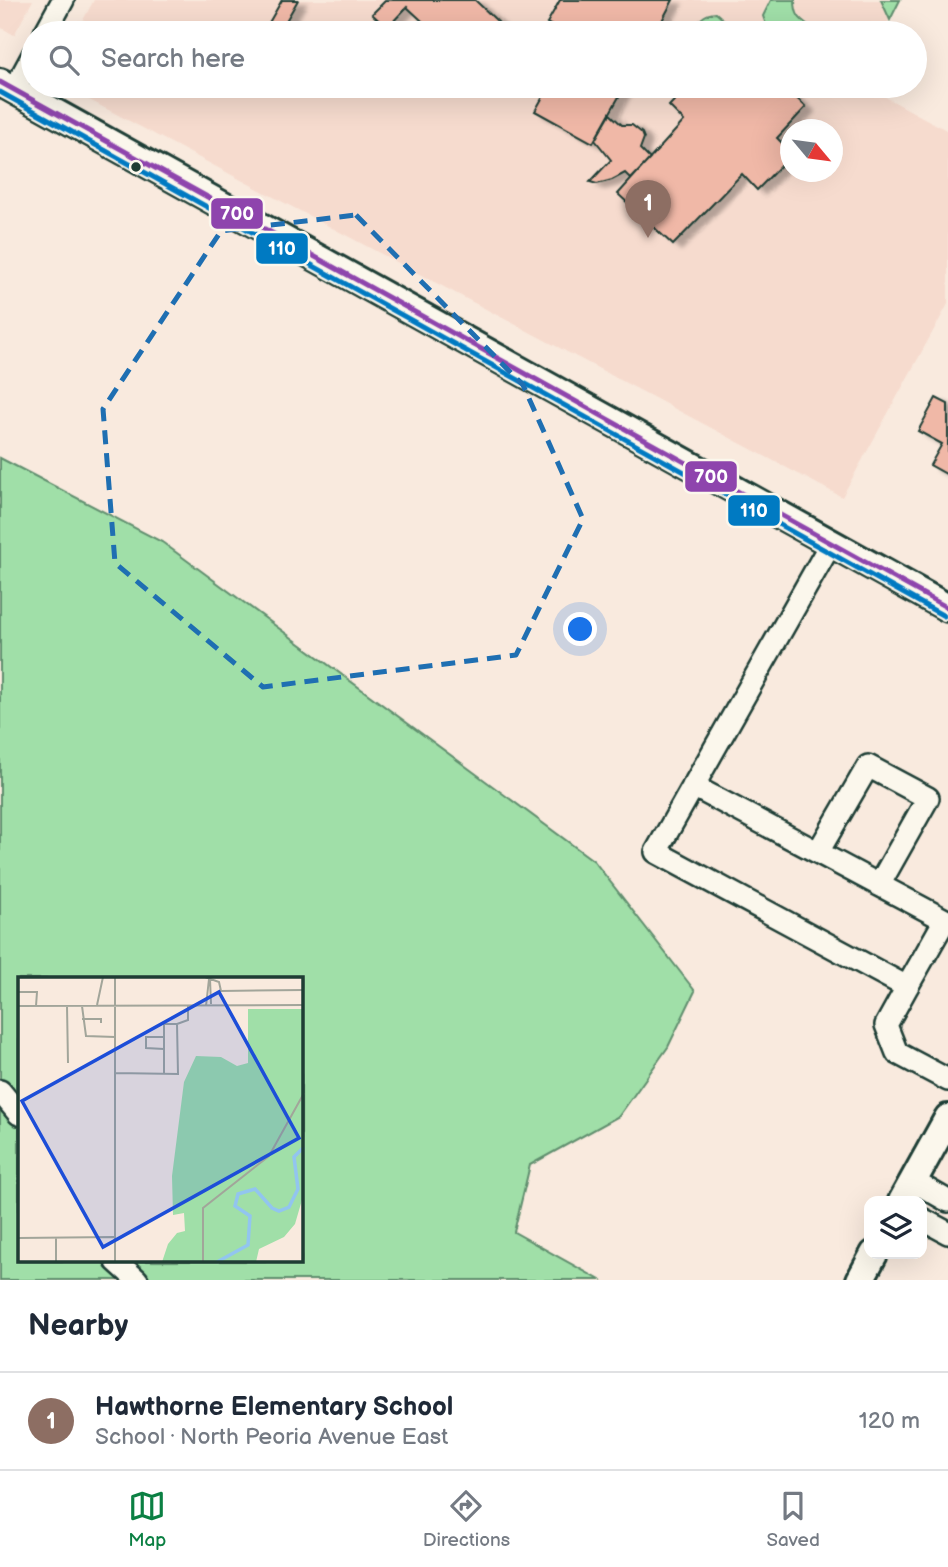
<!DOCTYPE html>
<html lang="en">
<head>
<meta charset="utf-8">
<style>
	body { margin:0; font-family:"Balsamiq Sans",sans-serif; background:#f2f2f3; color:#1f2937 }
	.controls { position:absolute; right:21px; bottom:21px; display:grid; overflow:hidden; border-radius:14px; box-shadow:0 7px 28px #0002 }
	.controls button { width:63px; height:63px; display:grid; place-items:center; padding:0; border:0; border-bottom:2px solid #e0e1e3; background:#fff; color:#1f2937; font:35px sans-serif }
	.compass { position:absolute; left:780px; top:119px; width:63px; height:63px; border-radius:50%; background:#fff; box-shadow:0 7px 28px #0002; rotate:119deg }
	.you { position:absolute; left:581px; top:630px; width:24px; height:24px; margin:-18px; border:5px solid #fff; border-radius:50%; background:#1a73e8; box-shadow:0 0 0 10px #1a73e833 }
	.badge { display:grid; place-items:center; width:46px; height:46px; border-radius:50%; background:#0b8043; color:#fff; font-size:23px; font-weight:700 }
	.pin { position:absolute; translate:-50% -58px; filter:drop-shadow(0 2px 4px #0008) }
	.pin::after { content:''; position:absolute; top:37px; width:24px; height:21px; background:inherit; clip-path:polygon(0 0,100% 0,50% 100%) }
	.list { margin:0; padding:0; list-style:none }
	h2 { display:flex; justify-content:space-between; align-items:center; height:91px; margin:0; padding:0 28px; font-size:30px }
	h2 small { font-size:23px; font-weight:400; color:#747a83 }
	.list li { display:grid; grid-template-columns:46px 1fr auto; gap:21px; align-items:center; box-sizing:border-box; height:98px; padding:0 28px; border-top:2px solid #e0e1e3 }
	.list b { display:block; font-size:26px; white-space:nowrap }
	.list p { margin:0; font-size:23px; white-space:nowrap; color:#747a83 }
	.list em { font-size:23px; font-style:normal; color:#747a83 }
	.icon { flex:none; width:38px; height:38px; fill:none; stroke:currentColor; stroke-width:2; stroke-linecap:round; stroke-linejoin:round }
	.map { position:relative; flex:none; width:948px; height:1280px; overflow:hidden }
	.search { position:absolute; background:#fff; box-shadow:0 7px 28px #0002; left:21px; right:21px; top:21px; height:77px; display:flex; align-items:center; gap:18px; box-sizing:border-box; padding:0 24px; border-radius:38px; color:#747a83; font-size:26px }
	.sheet { height:189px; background:#fff }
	nav { display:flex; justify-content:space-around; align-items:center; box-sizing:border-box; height:98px; border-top:2px solid #e0e1e3; background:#fff; font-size:19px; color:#747a83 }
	nav a { display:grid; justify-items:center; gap:4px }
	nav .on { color:#0b8043 }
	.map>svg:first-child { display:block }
</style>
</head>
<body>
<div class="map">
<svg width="948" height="1280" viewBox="0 0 948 1280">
	<defs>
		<filter id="shadow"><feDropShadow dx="8" dy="4.5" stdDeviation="2" flood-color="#0004"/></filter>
	</defs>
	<rect width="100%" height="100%" fill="#f9eade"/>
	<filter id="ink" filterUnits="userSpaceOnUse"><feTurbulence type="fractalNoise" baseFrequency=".0143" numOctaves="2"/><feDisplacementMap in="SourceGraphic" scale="14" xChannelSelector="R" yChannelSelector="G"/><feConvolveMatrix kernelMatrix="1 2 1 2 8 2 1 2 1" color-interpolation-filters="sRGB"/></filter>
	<g filter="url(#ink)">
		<path fill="#f6dbce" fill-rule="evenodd" d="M0,0H33L14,35L0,27Z
			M94,0H900L882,33H76Z
			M63,86H865L948,131V304L842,497ZM790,130H832V172H790Z"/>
		<path fill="#a0dfa8" stroke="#608e6e" stroke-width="2" fill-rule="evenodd" d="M771,0H795C795,22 805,20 818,33H769L763,16Z
			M881,0H900L890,20Z
			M716,13L724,20L723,33H692C696,22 704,13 716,13Z
			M0,458L162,542L594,861L695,991L668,1047L619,1116L530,1165L514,1232L600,1280H0ZM19,979H301V1261H19Z"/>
		<path fill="#f0b8a7" stroke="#1f3d34" stroke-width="2" filter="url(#shadow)" d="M282,0H298L279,33H263Z
			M386,0H475L498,22L492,28L497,33H435L407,7L387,28L372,14Z
			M560,0H673L657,30L664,33H565L547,23Z
			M549,86H625L593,143L535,111Z
			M688,86H787L786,88L806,107L777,138L790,151V156L757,190L742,174L673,245L618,194L684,121L669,106Z
			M610,114L622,125H632L642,133L644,138L640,149L650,159L631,179L625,173L612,180L597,184L590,182L611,160L595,140Z
			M936,398L948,404V475L930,465L942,444L918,431Z"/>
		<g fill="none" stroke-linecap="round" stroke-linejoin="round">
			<defs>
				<path id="minor" d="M45,33L63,0
					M14,90L33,55
					M831,543L656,852L907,987L886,1025L897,1053L948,1080
					M693,786L945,920L907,987
					M818,852L868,766L928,798L879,885
					M0,1091L19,1114
					M913,1181L948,1201
					M922,1219L948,1233
					M116,1261L137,1280"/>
				<path id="major" d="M0,82L948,608
					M902,1201L948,1118
					M860,1280L874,1254"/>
			</defs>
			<use href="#minor" stroke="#1f3d34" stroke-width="26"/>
			<use href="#major" stroke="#1f3d34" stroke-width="32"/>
			<use href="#minor" stroke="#fbf7ec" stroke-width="21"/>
			<use href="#major" stroke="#fbf7ec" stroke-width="26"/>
			<defs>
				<path id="bus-1" d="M0,82L948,608"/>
				<path id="bus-2" d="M0,92L944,616"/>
			</defs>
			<use href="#bus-1" stroke="#fbf7ec" stroke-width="10"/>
			<use href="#bus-2" stroke="#fbf7ec" stroke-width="10"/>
			<use href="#bus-1" stroke="#8e44ad" stroke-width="5"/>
			<use href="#bus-2" stroke="#007ac2" stroke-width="5"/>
		</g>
	</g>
	<path fill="none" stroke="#1f6fb2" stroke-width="5" stroke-dasharray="14 9" stroke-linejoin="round" d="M356,215L523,385L583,519L516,655L263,687L115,563L103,409L221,231Z"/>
	<circle fill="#1f3d34" stroke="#fbf7ec" stroke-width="2.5" cx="136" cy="167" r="6"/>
	<g transform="translate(18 977)">
		<rect width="285" height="285" fill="#f9eade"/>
		<path d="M230,32H285L286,216L277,247L266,260L241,272L238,285H144L150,267L159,256L167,254L166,236L155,238L154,199L166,105L178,79L203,80L219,89L230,86Z" fill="#a0dfa8"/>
		<path fill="none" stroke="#92c5ef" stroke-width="3.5" d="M199,285L230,268L232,239L217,229L220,217L237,212L254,231L261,234L271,230L280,212L276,180L286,170"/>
		<path fill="none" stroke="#a2a59a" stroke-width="2" d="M97,0V285M187,0L201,5L203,14L286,13M192,2L193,27M0,15H19L18,29M79,28L85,0M0,29L286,28M49,29L50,86M64,29L68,59L97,60M188,29L191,2M64,42H83V46M146,60H128V71L146,72M97,96L160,97L159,47L170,43V29M146,97V47H159M0,261L96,260M38,285V261M185,285V231L251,179L286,116"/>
		<path fill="#1d4ed8" fill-opacity="0.15" stroke="#1d4ed8" stroke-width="3.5" d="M201,15L281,161L85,270L4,124Z"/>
		<rect width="285" height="285" fill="none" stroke="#1f3d34" stroke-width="3.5"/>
	</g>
	<g stroke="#fbf7ec" stroke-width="2.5">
		<rect x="210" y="197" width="54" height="33" rx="7" fill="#8e44ad"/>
		<rect x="255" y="232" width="54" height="33" rx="7" fill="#007ac2"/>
		<rect x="684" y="460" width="54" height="33" rx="7" fill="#8e44ad"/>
		<rect x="727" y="494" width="54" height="33" rx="7" fill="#007ac2"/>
	</g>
	<g font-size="19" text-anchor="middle" font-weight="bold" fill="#fff">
		<text x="237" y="220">700</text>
		<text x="282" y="255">110</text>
		<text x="711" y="483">700</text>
		<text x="754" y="517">110</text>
	</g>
</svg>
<div class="controls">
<button><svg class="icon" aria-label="layers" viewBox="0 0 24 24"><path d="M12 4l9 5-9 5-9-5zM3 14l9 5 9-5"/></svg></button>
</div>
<svg class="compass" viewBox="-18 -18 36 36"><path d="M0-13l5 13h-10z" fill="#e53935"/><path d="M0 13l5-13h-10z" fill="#747a83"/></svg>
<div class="you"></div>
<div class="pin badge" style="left:648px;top:238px;background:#8d6e63">1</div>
<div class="search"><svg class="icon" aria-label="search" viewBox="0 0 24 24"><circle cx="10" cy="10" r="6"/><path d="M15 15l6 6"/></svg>Search here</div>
</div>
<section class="sheet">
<h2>Nearby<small></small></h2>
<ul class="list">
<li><span class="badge" style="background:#8d6e63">1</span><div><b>Hawthorne Elementary School</b><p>School · North Peoria Avenue East</p></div><em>120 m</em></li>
</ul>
</section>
<nav>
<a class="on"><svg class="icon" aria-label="map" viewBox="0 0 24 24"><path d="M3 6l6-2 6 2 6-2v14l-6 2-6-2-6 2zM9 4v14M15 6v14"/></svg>Map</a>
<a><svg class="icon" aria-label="directions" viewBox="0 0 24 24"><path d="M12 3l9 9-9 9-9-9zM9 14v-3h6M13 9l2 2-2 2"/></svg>Directions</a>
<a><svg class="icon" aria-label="saved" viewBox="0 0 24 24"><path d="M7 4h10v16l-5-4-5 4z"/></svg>Saved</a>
</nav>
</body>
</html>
